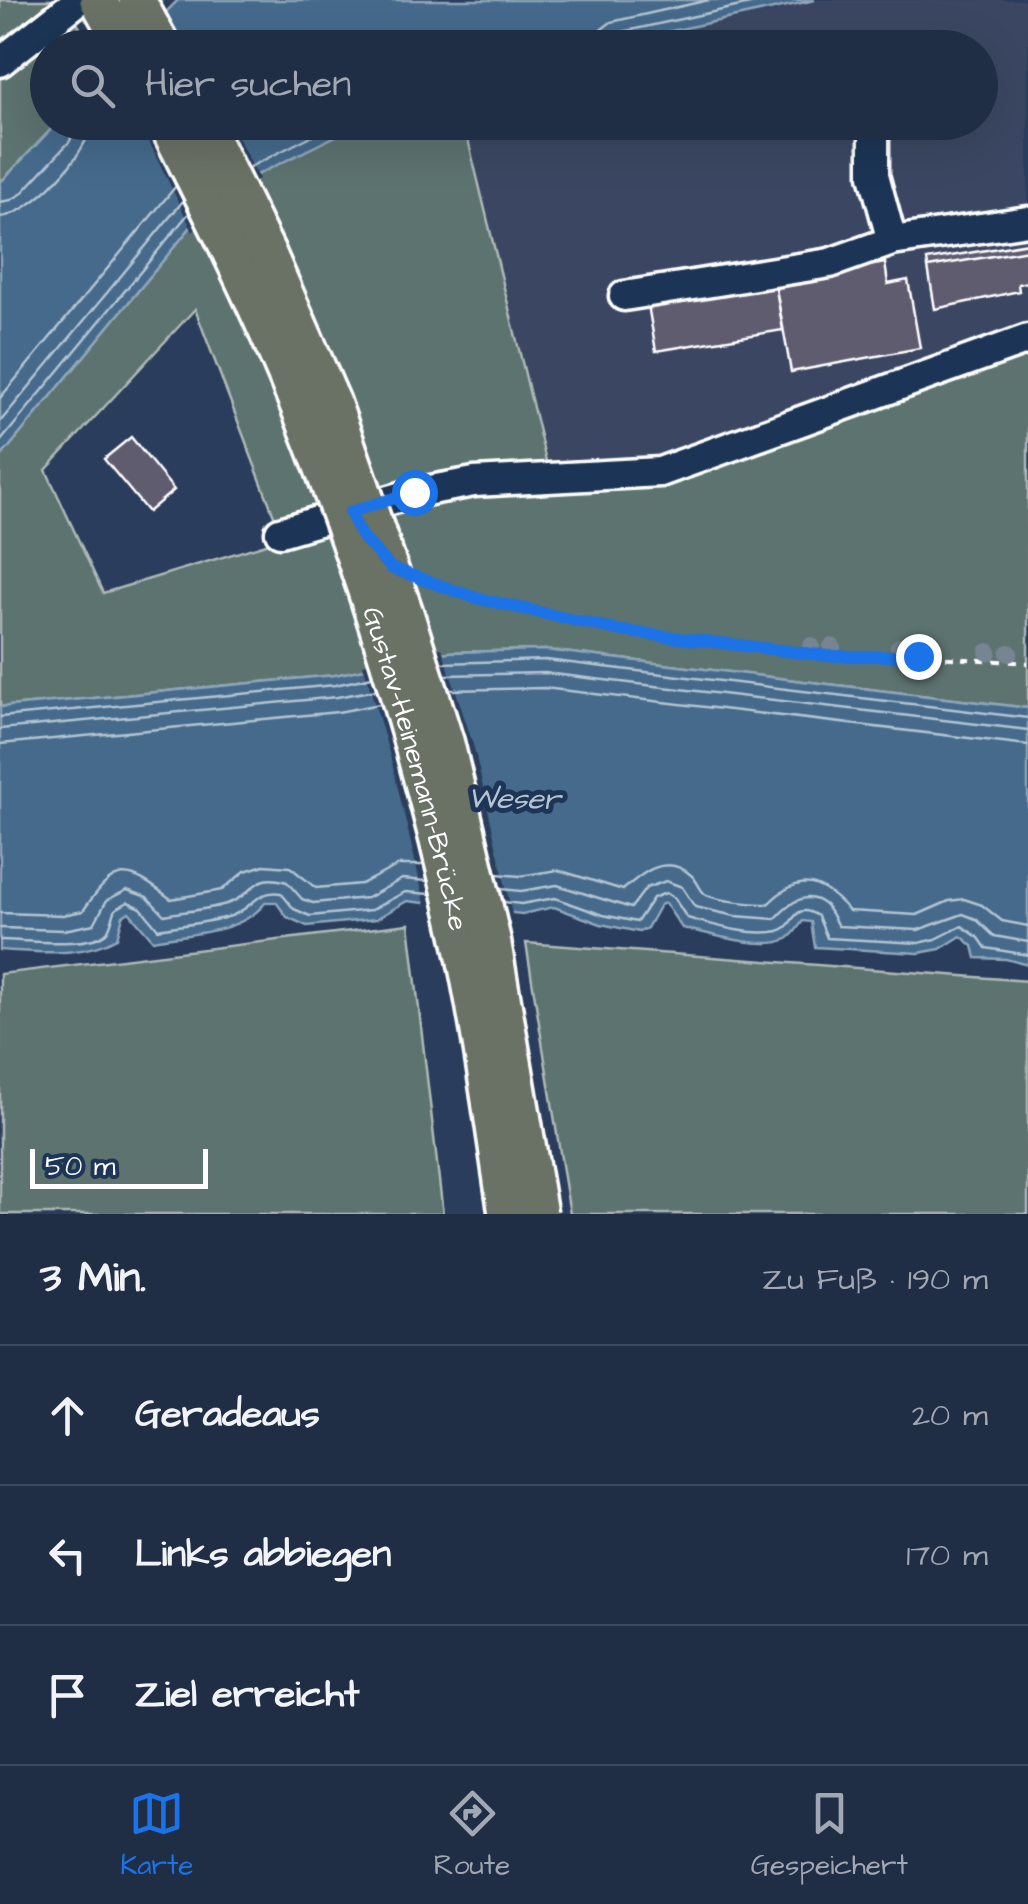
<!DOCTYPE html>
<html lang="de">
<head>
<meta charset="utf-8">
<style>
	body { margin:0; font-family:"Architects Daughter",sans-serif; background:#28364c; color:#f1f3f6 }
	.scale { position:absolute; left:30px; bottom:25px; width:178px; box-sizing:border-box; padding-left:10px; border:5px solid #fff; border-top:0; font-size:28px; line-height:35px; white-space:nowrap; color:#fff; -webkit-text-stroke:8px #1d3557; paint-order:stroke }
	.stop { position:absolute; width:30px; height:30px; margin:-22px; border:8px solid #1a73e8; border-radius:50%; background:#fff }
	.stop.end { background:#1a73e8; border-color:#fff; box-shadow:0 2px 10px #0008 }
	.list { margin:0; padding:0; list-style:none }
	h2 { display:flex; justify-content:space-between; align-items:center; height:130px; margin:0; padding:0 40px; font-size:42px }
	h2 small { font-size:32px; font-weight:400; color:#a2a8b3 }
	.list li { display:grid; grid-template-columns:65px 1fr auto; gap:30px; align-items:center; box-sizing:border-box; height:140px; padding:0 40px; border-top:2px solid #3d4a5e }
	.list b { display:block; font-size:38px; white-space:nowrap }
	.list em { font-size:32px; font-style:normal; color:#a2a8b3 }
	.icon { flex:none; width:55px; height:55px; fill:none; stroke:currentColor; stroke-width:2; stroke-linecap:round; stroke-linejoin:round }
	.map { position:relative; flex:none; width:1028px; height:1214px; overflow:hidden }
	.search { position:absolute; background:#202e45; box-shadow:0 10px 40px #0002; left:30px; right:30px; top:30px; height:110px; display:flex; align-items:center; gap:25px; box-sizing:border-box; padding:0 35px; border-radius:55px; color:#a2a8b3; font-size:38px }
	.sheet { height:550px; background:#202e45 }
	nav { display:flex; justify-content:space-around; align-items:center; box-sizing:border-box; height:140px; border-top:2px solid #3d4a5e; background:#202e45; font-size:28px; color:#a2a8b3 }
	nav a { display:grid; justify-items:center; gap:5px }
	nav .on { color:#1a73e8 }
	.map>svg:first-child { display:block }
</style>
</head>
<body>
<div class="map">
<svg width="1028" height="1214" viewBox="0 0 1028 1214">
	<rect width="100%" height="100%" fill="#2b3d5c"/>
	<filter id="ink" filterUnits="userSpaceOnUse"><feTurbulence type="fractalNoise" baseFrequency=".01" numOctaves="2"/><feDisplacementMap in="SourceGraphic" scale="20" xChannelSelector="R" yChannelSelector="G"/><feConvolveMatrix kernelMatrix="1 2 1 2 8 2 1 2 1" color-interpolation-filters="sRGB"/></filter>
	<g filter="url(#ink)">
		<path fill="#3b4662" d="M815,0H1028V328L656,460L547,465L464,123L980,122V48L597,47Z"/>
		<path fill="#5d736f" stroke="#aeb9b7" stroke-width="2.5" fill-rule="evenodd" d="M0,0H64L91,47L48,48V122L57,123L0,183Z
			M362,123H464L547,465L657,460L1028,328V708L546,650L448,652L335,675L0,707V458L218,194ZM195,309L283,539L103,593L46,470Z
			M409,924L443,1214H0V974Z
			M526,943L1028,981V1214H570Z"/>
		<path fill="#446b8c" stroke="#8fa6ba" stroke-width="2.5" d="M178,0H815L597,47L130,48Z
			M57,123H362L218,194L0,458V183Z
			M546,650L1028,708V965L1006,959L976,958L973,946L961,936L940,949L919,953L815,947L811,922L803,921C798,927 794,935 787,939C764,951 707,933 682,928L665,903L660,905L647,928L639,932L601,924L554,907L522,914L407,901L376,919L307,926L287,917L276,902H266C241,934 192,933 153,940L129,912L123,916L117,938C81,958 40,952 0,950V707L335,675L448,652Z"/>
		<path fill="#2b3d5c" d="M140,123H230L259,179L221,198L193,232Z
			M442,648L474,748L513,918L426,908L392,763L363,664Z"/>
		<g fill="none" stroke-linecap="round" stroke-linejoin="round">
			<path stroke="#b4c4d1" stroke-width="2.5" d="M595,48L598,32L611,22L709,0
				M608,48L609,39L617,33L768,0
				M248,168L339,122
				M0,202L11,200L21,194L70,141L76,122
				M0,217C31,215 90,153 91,122
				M0,398L176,186
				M0,422L183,201
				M0,442L189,213
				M442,663L546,660L1028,718
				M445,675L545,673L1028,730
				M450,690L544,688L1028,745
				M0,717L335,685L372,677
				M0,729L337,697L376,690
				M0,744L338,712L380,704
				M497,874L520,876L558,870L623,890C642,873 665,853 691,875C697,880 700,890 705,894C715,901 755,904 768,904C800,871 822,881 849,911L917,915L949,901L964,899L982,905L1002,921L1028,926
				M501,889L521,891L557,885L631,908L646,888L666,881L682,887L695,907L735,916L775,919C788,905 805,888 825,905C831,911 834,920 838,926L918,930L963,914L976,919L994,936L1028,942
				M504,902L521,904L555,898L603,915L637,922L653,898L666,893L674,898L687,918C714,925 750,937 778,931C797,927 791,900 818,916L827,938L919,943L936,939L962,926L979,938L986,948L1028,955
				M0,913L63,915L83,911C116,862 127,866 171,899L222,890L245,871L264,865L290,867L316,888L361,884L399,865H423
				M0,928L64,930L94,924L107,900L127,890L147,897L164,915C185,911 209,910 229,903C254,895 253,871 287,882L302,899L313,903L367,898L402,879L427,881
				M0,940C23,940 90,949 107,932C111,927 113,915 116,909L128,902L141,908L158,929C181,925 208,923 231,916C252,909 257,889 281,893L294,909L310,916L371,910L405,892L430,894"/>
		</g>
		<path fill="#615c70" stroke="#fff" stroke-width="2.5" d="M1028,243V250L928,267L927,260Z
			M1028,250V282L1018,284L1019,291L935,309L928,267Z
			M885,263L888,284L908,280L920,348L791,372L775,283Z
			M775,283L783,330L656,351L648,305Z
			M131,437L174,490L148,512L104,459Z"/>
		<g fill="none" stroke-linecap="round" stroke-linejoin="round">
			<defs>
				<path id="minor" d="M0,62L79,0
					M874,122V175L892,241
					M624,296L830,263L892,241L1028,221
					M280,532L414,493L474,482L660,472L1028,339"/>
				<path id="major" d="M98,0L125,48
					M137,0L163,48"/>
			</defs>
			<use href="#minor" stroke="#fff" stroke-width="35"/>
			<use href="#major" stroke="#fff" stroke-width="42"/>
			<path stroke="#fff" stroke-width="4" stroke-dasharray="8 8" stroke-linecap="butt" d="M426,581L476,598L622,631L828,655L918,656L1028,663"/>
			<use href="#minor" stroke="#1d3557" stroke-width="28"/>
			<use href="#major" stroke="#6a7165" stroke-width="35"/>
			<defs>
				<g id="major-bridge">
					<path id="s1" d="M166,122C208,206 250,289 286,375C360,553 419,750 461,938C481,1029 493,1122 507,1214"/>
					<path d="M203,122L267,252L332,402L406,616L446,744L492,939L539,1214"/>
				</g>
			</defs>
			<use href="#major-bridge" stroke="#fff" stroke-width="42" stroke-linecap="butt"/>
			<use href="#major-bridge" stroke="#6a7165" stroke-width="35"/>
		</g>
		<g fill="#778592">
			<circle cx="811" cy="646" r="9"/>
			<circle cx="832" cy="647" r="9"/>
			<circle cx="899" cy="647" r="9"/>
			<circle cx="920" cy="648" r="9"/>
			<circle cx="988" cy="652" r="9"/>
			<circle cx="1009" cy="653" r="9"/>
		</g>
	</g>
	<g fill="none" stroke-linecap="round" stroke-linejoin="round" filter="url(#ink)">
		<path stroke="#1a73e8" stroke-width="12" d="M414,492L350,512L360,534L391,568L476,598L622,631L828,656H918"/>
	</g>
	<g text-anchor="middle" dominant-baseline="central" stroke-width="10" stroke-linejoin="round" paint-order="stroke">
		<g font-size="28" fill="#fff" stroke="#1d3557">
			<text stroke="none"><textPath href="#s1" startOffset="695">Gustav-Heinemann-Brücke</textPath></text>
		</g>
		<g font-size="30" font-style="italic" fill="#b4c4d1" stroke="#1d3557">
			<text transform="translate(514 799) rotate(1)">Weser</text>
		</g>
	</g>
</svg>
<div class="scale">50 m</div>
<div class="stop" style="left:414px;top:492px"></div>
<div class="stop end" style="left:918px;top:656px"></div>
<div class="search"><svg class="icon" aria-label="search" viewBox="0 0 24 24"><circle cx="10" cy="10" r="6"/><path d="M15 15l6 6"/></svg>Hier suchen</div>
</div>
<section class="sheet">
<h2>3 Min.<small>Zu Fuß · 190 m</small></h2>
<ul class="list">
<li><svg class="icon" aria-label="ahead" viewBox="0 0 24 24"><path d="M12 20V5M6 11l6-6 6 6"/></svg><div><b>Geradeaus</b></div><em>20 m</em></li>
<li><svg class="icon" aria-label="left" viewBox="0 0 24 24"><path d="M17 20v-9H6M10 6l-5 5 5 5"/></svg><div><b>Links abbiegen</b></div><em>170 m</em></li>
<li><svg class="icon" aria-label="arrive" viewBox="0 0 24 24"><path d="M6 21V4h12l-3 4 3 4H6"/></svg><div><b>Ziel erreicht</b></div></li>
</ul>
</section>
<nav>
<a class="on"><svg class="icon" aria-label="map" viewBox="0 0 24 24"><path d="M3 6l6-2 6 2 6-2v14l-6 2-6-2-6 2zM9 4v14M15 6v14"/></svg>Karte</a>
<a><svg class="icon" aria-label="directions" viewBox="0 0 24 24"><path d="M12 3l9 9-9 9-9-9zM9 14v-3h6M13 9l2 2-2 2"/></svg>Route</a>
<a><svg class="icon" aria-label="saved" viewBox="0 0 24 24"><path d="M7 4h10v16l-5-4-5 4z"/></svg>Gespeichert</a>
</nav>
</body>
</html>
